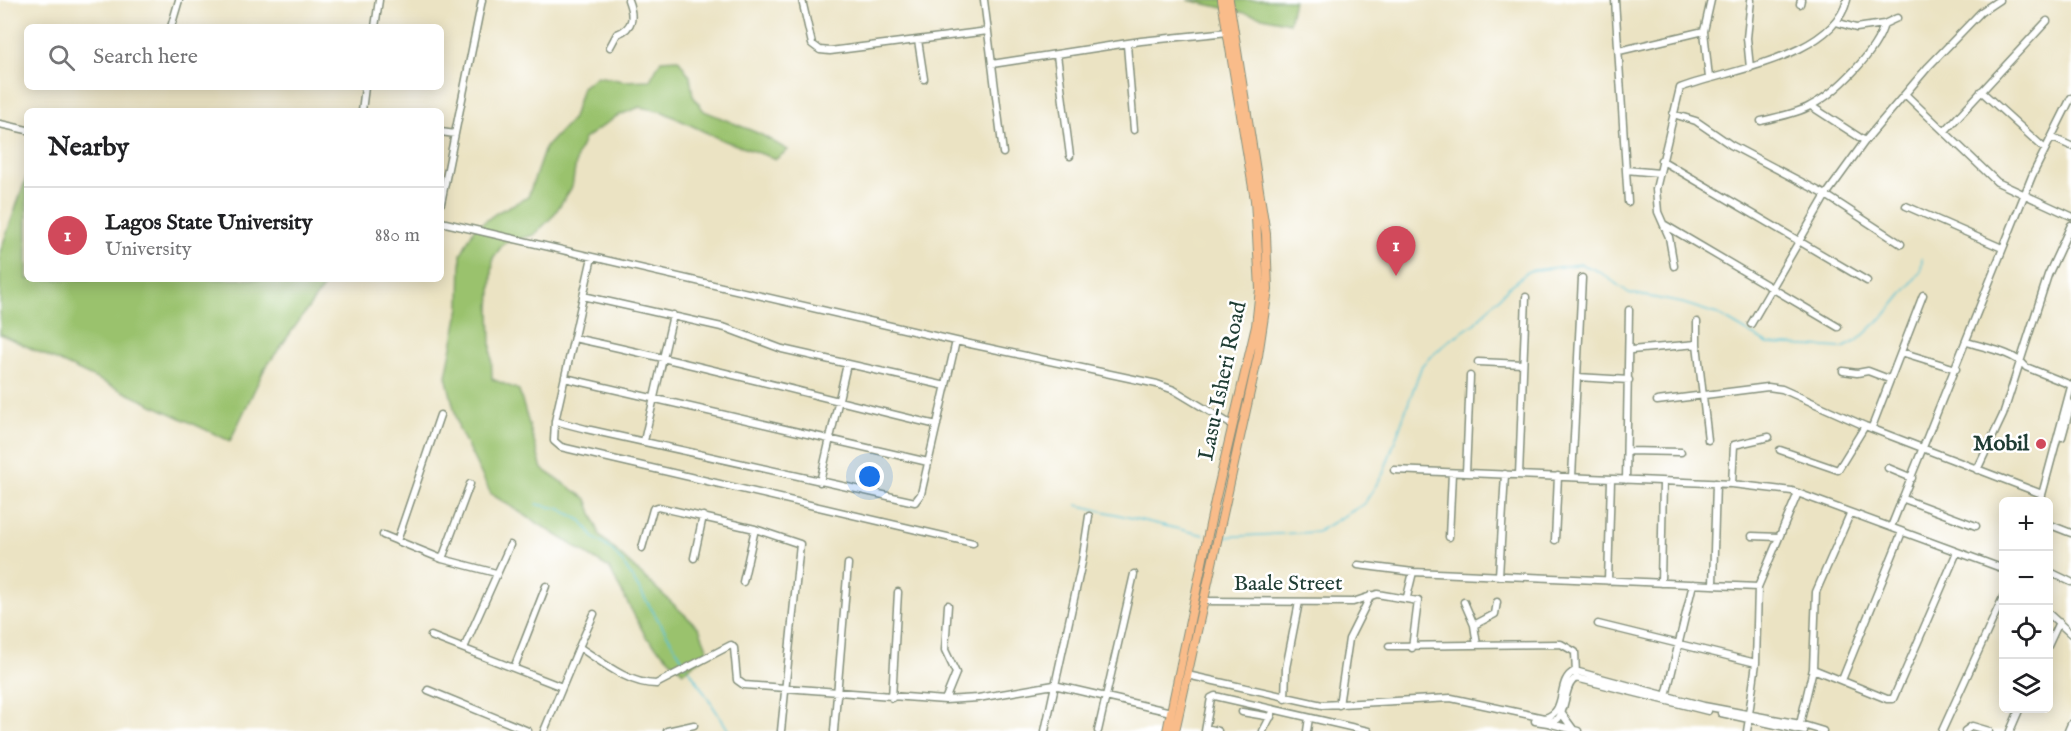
<!DOCTYPE html>
<html lang="en">
<head>
<meta charset="utf-8">
<style>
	body { margin:0; font-family:"IM FELL English",serif; background:#f6f6f6; color:#202124 }
	.controls { position:absolute; right:18px; bottom:18px; display:grid; overflow:hidden; border-radius:9px; box-shadow:0 3px 15px #0003 }
	.controls button { width:54px; height:54px; display:grid; place-items:center; padding:0; border:0; border-bottom:2px solid #e0e0e0; background:#fff; color:#202124; font:30px sans-serif }
	.you { position:absolute; left:870px; top:477px; width:21px; height:21px; margin:-15px; border:4px solid #fff; border-radius:50%; background:#1a73e8; box-shadow:0 0 0 9px #1a73e833 }
	.badge { display:grid; place-items:center; width:39px; height:39px; border-radius:50%; background:#d1495b; color:#fff; font-size:20px; font-weight:700 }
	.pin { position:absolute; translate:-50% -50px; filter:drop-shadow(0 2px 3px #0008) }
	.pin::after { content:''; position:absolute; top:32px; width:21px; height:18px; background:inherit; clip-path:polygon(0 0,100% 0,50% 100%) }
	.list { margin:0; padding:0; list-style:none }
	h2 { display:flex; justify-content:space-between; align-items:center; height:78px; margin:0; padding:0 24px; font-size:26px }
	h2 small { font-size:20px; font-weight:400; color:#757577 }
	.list li { display:grid; grid-template-columns:39px 1fr auto; gap:18px; align-items:center; box-sizing:border-box; height:96px; padding:0 24px; border-top:2px solid #e0e0e0 }
	.list b { display:block; font-size:22px; white-space:nowrap }
	.list p { margin:0; font-size:20px; white-space:nowrap; color:#757577 }
	.list em { font-size:20px; font-style:normal; color:#757577 }
	.icon { flex:none; width:33px; height:33px; fill:none; stroke:currentColor; stroke-width:2; stroke-linecap:round; stroke-linejoin:round }
	.map { position:relative; flex:none; width:2071px; height:731px; overflow:hidden }
	.search { position:absolute; background:#fff; box-shadow:0 3px 15px #0003; left:24px; top:24px; width:420px; height:66px; display:flex; align-items:center; gap:15px; box-sizing:border-box; padding:0 21px; border-radius:9px; color:#757577; font-size:22px }
	.panel { position:absolute; background:#fff; box-shadow:0 3px 15px #0003; left:24px; top:108px; width:420px; height:174px; border-radius:9px }
	.map>svg:first-child { display:block }
</style>
</head>
<body>
<div class="map">
<svg width="2071" height="731" viewBox="0 0 2071 731">
	<rect width="100%" height="100%" fill="#fff"/>
	<filter id="ink" filterUnits="userSpaceOnUse"><feTurbulence type="fractalNoise" baseFrequency=".0167" numOctaves="2"/><feDisplacementMap in="SourceGraphic" scale="12" xChannelSelector="R" yChannelSelector="G"/><feConvolveMatrix kernelMatrix="1 2 1 2 8 2 1 2 1" color-interpolation-filters="sRGB"/></filter>
	<filter id="wash" filterUnits="userSpaceOnUse"><feTurbulence type="fractalNoise" baseFrequency=".008" numOctaves="4" result="noise"/><feDisplacementMap in="SourceGraphic" scale="24" xChannelSelector="R" yChannelSelector="G"/><feGaussianBlur stdDeviation="1.35" result="paint"/><feColorMatrix in="noise" values="0 0 0 0 0 0 0 0 0 0 0 0 0 0 0 0 0 1.4 0 .05"/><feComposite in="paint" operator="in"/></filter>
	<g filter="url(#wash)">
		<rect width="100%" height="100%" fill="#ebe3c3"/>
		<path fill="#9ac26d" stroke="#5c8050" stroke-width="1.5" d="M1188,0H1294L1289,23Z
			M678,59L690,76L693,96L704,111L760,134L788,150L776,159L722,140L663,112L640,107L617,116L584,139L577,156L572,187L553,216L534,235L504,243L493,258L490,309L492,379L519,390L542,469L587,499L600,536L699,628L709,653L683,672L646,637L609,568L491,494L459,429L446,376L460,307L461,254L474,229L498,212L528,197L545,148L573,118L582,87L597,76L624,81L650,80L661,60Z
			M27,176V279H329L264,370L230,441L0,334V252Z"/>
		<g fill="none" stroke-linecap="round" stroke-linejoin="round">
			<path stroke="#58c2d4" stroke-width="1.5" d="M536,504L560,509L582,521L593,537L613,551L625,566L686,665
				M1077,505L1204,535
				M1221,537L1317,532L1364,504L1383,474L1422,365L1447,342L1474,324L1509,287L1529,271L1581,264L1600,272L1629,293L1682,303L1717,314L1768,344L1843,348L1857,341L1888,312L1921,271L1922,258
				M689,669L729,731"/>
		</g>
	</g>
	<g filter="url(#ink)">
		<g fill="none" stroke-linecap="round" stroke-linejoin="round">
			<defs>
				<path id="minor" d="M802,0L812,44L820,50L830,51L988,31
					M984,0L1003,153
					M1615,0L1628,202
					M1800,4L1801,0
					M1836,22L1856,28L1884,24
					M171,27L179,0
					M375,27L379,0
					M918,40L924,79
					M1127,45L1134,130
					M610,47L617,34C634,28 634,16 628,0
					M1619,51L1704,31
					M1057,55L1070,156
					M992,64L1141,41L1228,32
					M1750,68L1747,38L1751,0
					M1709,78L1704,31L1711,0
					M1981,91L2045,149
					M1906,95L1997,182L2071,216
					M1811,106L1865,141
					M362,111L365,87
					M1673,114L1696,121L1731,145L1826,195L1901,244
					M1761,121C1776,117 1796,114 1810,106C1836,93 1877,52 1884,24L1897,18
					M0,124L27,130
					M1945,131L2047,21
					M441,132L455,134
					M2053,138L2071,146
					M1661,160L1867,281
					M1626,170L1659,173
					M441,203L482,0
					M1906,206L2002,248
					M441,222L956,341L1157,384L1174,390L1232,425
					M1665,225L1838,327
					M592,257L555,421L586,429L915,502L921,494L956,341
					M1674,266L1669,237L1658,212L1656,189L1680,88C1727,70 1833,57 1847,0
					M583,296L726,328L782,349L946,386
					M1751,324L1826,195L1865,141L1928,67L1981,12L1999,0
					M574,338C696,364 816,396 937,425
					M1967,342C1985,348 2014,352 2026,367L2071,385
					M1697,344V322
					M1631,350L1697,344L1708,440
					M1901,352L1956,369
					M1478,362L1523,364
					M1843,371L1857,373L1868,371L1889,379
					M1577,377L1629,380
					M565,378L928,462
					M1657,401L1768,387L1782,389L1865,426L2042,494
					M555,421L554,441L561,447L973,543
					M1872,427L1923,295
					M2062,437L2071,404
					M644,441L673,315
					M1780,450L1838,470L1865,426
					M1627,451L1681,452
					M1888,468L1912,478
					M1394,470L1732,484L1792,491L2004,569
					M1977,470L2003,415L2048,275L2071,225
					M1466,473L1470,376
					M1519,475L1526,297
					M1572,477L1582,278
					M1626,480L1629,310
					M820,482L847,364
					M1732,484L1734,445L1769,437
					M1904,499L1976,526
					M2040,502L2071,387
					M2048,524L2071,533
					M1891,527L2032,176L2071,98
					M383,535L442,559L496,573
					M1752,536L1779,537
					M1449,537L1452,473
					M1555,540L1558,476
					M397,541L440,415
					M642,548L653,509L658,507L755,529L800,544L781,731
					M694,558L703,516
					M442,559L470,484
					M1358,565L1413,572L1758,587
					M2048,571L2071,582
					M1499,576L1505,474
					M1608,581L1611,480
					M743,582L755,529
					M1661,583L1663,482
					M1713,585L1716,483
					M1407,597L1413,572
					M1203,601L1353,602L1377,594L1418,601L1412,648
					M1464,602L1474,625
					M2048,613L2071,634
					M1598,624L1756,663
					M431,636L562,687
					M1477,645L1474,625L1495,614L1497,602
					M1389,646L1561,644L1575,652L1576,674
					M2048,646L2059,622
					M579,647L594,614
					M464,648L510,545
					M514,668L546,586
					M1813,669L1887,699H1893L1957,552
					M1187,675L1322,705L1451,698L1544,718C1569,713 1555,680 1575,671L1704,706L1800,724L1823,731
					M1842,680L1902,532
					M428,690L528,731
					M1666,696L1693,584
					M892,698L898,592
					M1285,699L1286,668L1299,602
					M945,700L956,673L945,650L948,605
					M1339,705L1349,639L1371,595
					M1242,712L1271,717
					M1721,713L1804,731
					M1562,714L1573,729
					M1749,714L1756,663L1758,587L1798,493
					M1535,721L1548,723L1558,719C1567,707 1564,685 1576,678L1708,711
					M1548,723L1578,731
					M1800,724L1813,669L1816,592L1850,514
					M1206,728L1218,731
					M544,731L579,647C602,662 628,684 656,684L731,645L734,648L737,680L744,685L945,700L978,698L1054,685L1171,712
					M667,731L694,725
					M834,731L848,564
					M1045,731L1082,562L1089,516
					M1098,731L1134,574
					M1205,731L1211,698L1215,696L1368,731
					M1263,731L1272,714
					M1307,731L1309,718
					M1747,731L1749,719
					M1942,731L2004,595
					M1965,731L1972,726L1989,731
					M2010,731L2020,708
					M2068,731L2071,724"/>
				<path id="major" d="M1167,731L1215,501L1256,326L1260,289L1255,200L1222,0
					M1175,731L1258,356L1268,290L1266,234L1229,0"/>
			</defs>
			<use href="#minor" stroke="#85907c" stroke-width="9"/>
			<use href="#major" stroke="#85907c" stroke-width="10"/>
			<use href="#minor" stroke="#fff" stroke-width="6"/>
			<use href="#major" stroke="#f9bc8a" stroke-width="8"/>
		</g>
	</g>
	<circle fill="#d1495b" stroke="#fff" stroke-width="2" cx="2041" cy="444" r="6"/>
	<g text-anchor="middle" dominant-baseline="central" stroke-width="5" stroke-linejoin="round" paint-order="stroke">
		<g font-size="22" fill="#1f3d34" stroke="#fff">
			<text transform="translate(1223 381) rotate(-78)">Lasu-Isheri Road</text>
			<text x="1288" y="584">Baale Street</text>
		</g>
		<g font-size="22" font-weight="bold" fill="#1f3d34" stroke="#fff" text-anchor="end">
			<text x="2029" y="444">Mobil</text>
		</g>
	</g>
</svg>
<div class="controls">
<button>+</button>
<button>−</button>
<button><svg class="icon" aria-label="locate" viewBox="0 0 24 24"><circle cx="12" cy="12" r="6"/><path d="M12 2v4M12 18v4M2 12h4M18 12h4"/></svg></button>
<button><svg class="icon" aria-label="layers" viewBox="0 0 24 24"><path d="M12 4l9 5-9 5-9-5zM3 14l9 5 9-5"/></svg></button>
</div>
<div class="you"></div>
<div class="pin badge" style="left:1396px;top:276px">1</div>
<div class="search"><svg class="icon" aria-label="search" viewBox="0 0 24 24"><circle cx="10" cy="10" r="6"/><path d="M15 15l6 6"/></svg>Search here</div>
<section class="panel">
<h2>Nearby<small></small></h2>
<ul class="list">
<li><span class="badge">1</span><div><b>Lagos State University</b><p>University</p></div><em>880 m</em></li>
</ul>
</section>
</div>
</body>
</html>
